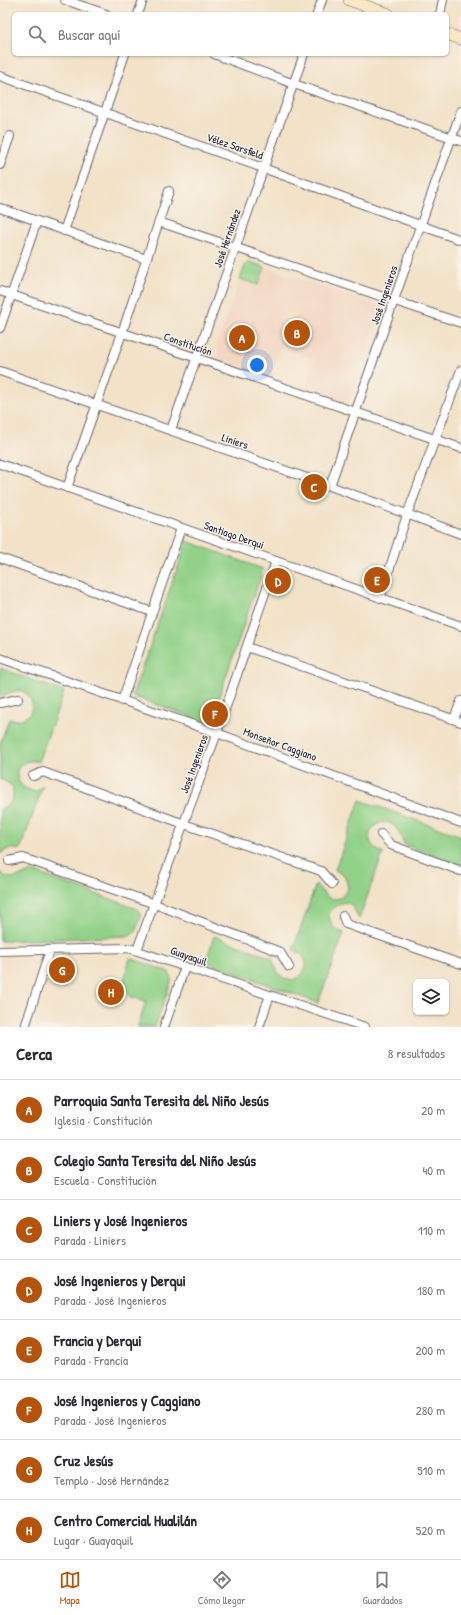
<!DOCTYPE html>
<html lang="es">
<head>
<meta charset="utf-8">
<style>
	body { margin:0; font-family:"Patrick Hand",sans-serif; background:#f2f2f3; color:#2b2b33 }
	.controls { position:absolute; right:12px; bottom:12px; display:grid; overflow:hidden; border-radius:6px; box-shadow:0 1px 3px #0004 }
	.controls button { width:36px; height:36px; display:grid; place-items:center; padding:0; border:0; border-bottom:1px solid #e1e1e2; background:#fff; color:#2b2b33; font:20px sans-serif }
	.you { position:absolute; left:257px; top:365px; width:14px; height:14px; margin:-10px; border:3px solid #fff; border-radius:50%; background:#1a73e8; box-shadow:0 0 0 6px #1a73e833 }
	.badge { display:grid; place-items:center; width:26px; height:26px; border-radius:50%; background:#b45309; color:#fff; font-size:13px; font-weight:700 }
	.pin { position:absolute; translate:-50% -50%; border:2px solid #fff; box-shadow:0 1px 4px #0006 }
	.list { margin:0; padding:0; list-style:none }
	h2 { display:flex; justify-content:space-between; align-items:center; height:52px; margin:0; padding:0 16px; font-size:17px }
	h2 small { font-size:13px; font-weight:400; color:#7c7c81 }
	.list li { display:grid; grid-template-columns:26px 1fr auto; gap:12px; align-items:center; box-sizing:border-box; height:60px; padding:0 16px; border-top:1px solid #e1e1e2 }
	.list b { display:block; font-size:15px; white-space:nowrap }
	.list p { margin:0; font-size:13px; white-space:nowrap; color:#7c7c81 }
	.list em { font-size:13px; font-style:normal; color:#7c7c81 }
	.icon { flex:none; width:22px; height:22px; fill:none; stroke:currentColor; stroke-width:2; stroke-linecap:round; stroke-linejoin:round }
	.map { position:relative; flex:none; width:461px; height:1027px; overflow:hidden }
	.search { position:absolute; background:#fff; box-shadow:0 1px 3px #0004; left:12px; right:12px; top:12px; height:44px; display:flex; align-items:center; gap:10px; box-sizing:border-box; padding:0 14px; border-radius:6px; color:#7c7c81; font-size:15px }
	.sheet { height:532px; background:#fff }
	nav { display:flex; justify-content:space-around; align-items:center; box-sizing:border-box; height:56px; border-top:1px solid #e1e1e2; background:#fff; font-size:11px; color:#7c7c81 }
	nav a { display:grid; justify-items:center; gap:2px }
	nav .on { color:#b45309 }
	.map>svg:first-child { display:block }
</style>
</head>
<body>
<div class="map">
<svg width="461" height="1027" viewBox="0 0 461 1027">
	<rect width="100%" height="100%" fill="#f7f3e8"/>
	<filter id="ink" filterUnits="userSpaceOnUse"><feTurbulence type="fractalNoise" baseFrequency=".025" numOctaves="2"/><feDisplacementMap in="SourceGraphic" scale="8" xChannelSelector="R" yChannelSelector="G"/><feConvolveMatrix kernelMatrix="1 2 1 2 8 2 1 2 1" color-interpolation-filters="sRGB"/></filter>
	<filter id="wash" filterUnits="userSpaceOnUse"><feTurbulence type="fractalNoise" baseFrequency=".012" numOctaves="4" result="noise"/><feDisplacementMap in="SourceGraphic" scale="16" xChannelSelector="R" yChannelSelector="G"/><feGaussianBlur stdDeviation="0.9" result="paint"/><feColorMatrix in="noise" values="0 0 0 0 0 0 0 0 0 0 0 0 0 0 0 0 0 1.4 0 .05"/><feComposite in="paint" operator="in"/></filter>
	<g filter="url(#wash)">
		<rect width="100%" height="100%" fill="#f2e2c7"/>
		<path fill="#f3d4bf" d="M265,267L379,306L381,311L350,399L344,402L306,388L315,359L281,348L272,377L220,359L216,347L240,279L258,285Z"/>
		<path fill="#92d188" stroke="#5a7a62" d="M251,262L265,267L258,285L240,279L246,264Z
			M187,541L263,569L210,723L132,696Z
			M0,668L64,692L38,762C30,759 22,762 17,770C16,784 23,788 35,792L43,786L20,850C12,848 6,848 0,855V809C12,806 16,796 11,785L3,780H0V744L9,719C41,725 36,687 15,691C10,692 5,695 0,697Z
			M360,800L461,836V865L405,845C402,840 400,833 396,828C382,810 352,839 383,853L359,919C357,915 355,911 353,907C345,897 333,906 329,914C330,925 334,929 344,933L318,1003L206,962L214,936L272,958C274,963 277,973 282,977C299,989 320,959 293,950L316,884C324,894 329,903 342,897L348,888L345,876L335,870Z
			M32,871L138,909L141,916L136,931L130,936L0,941V872C9,883 21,876 32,871Z
			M130,958L169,972L172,979L155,1027H138L146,1001L131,997L122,988Z"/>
	</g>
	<g filter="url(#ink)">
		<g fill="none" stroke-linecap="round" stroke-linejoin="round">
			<defs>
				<path id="street" d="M65,0L106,14
					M138,14L143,0
					M317,14L322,0
					M440,14L443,0
					M214,54L294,84L461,141
					M0,76L263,168L461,240
					M0,165L10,136
					M0,208L146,259
					M159,222L461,323
					M64,231L125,54
					M0,291L461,448
					M0,328L37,221
					M0,371L330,486L461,534
					M171,430L304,54
					M0,464L461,626
					M330,486L394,300L461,111
					M67,488L122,333L169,191
					M0,558L152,612
					M380,598L407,515L461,370
					M247,647L461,722
					M0,658L217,733L461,823
					M122,701L181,528
					M0,703L18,699
					M454,719L461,701
					M33,776L43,772L184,824L321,871L332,884
					M381,834L391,845L461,871
					M9,861L23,858L155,904L280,952L289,967
					M343,916L346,924L461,964
					M137,950L217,733L276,561
					M0,951L129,948L365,1027
					M25,1027L50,950
					M164,1027L185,967
					M259,1027L270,995"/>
				<path id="secondary" d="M349,0L389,14
					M447,34L461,39"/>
			</defs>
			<use href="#street" stroke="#6b656c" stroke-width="10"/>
			<use href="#secondary" stroke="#6b656c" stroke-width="12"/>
			<use href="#street" stroke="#fff" stroke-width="8"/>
			<use href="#secondary" stroke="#f8e8c3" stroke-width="11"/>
		</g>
	</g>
	<g text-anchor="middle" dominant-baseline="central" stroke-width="3" stroke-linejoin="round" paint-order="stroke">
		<g font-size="11" fill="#22223b" stroke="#f7f3e8">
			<text transform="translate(235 146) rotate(19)">Vélez Sarsfield</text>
			<text transform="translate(227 238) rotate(-71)">José Hernández</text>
			<text transform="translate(384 295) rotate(-71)">José Ingenieros</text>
			<text transform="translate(188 344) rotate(19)">Constitución</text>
			<text transform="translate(235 441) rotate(19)">Liniers</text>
			<text transform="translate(234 535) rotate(19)">Santiago Derqui</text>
			<text transform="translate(280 744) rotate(20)">Monseñor Caggiano</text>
			<text transform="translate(194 764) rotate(-70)">José Ingenieros</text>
			<text transform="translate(189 956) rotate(19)">Guayaquil</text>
		</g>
	</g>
</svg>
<div class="controls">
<button><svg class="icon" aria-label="layers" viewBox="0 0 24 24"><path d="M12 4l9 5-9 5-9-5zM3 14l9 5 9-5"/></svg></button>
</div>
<div class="you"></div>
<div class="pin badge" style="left:242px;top:338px">A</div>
<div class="pin badge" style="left:297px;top:333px">B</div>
<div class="pin badge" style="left:314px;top:487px">C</div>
<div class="pin badge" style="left:278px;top:581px">D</div>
<div class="pin badge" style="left:377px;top:580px">E</div>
<div class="pin badge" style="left:215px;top:714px">F</div>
<div class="pin badge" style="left:62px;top:970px">G</div>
<div class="pin badge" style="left:111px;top:992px">H</div>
<div class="search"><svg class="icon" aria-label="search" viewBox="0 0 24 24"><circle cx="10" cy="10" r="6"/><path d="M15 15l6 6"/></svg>Buscar aquí</div>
</div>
<section class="sheet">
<h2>Cerca<small>8 resultados</small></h2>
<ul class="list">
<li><span class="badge">A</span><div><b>Parroquia Santa Teresita del Niño Jesús</b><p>Iglesia · Constitución</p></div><em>20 m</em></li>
<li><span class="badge">B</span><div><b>Colegio Santa Teresita del Niño Jesús</b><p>Escuela · Constitución</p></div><em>40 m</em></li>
<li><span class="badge">C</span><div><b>Liniers y José Ingenieros</b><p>Parada · Liniers</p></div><em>110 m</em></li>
<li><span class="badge">D</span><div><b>José Ingenieros y Derqui</b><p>Parada · José Ingenieros</p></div><em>180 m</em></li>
<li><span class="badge">E</span><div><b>Francia y Derqui</b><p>Parada · Francia</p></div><em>200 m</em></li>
<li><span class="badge">F</span><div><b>José Ingenieros y Caggiano</b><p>Parada · José Ingenieros</p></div><em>280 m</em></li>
<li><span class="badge">G</span><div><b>Cruz Jesús</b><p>Templo · José Hernández</p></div><em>510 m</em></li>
<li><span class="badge">H</span><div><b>Centro Comercial Hualilán</b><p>Lugar · Guayaquil</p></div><em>520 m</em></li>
</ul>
</section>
<nav>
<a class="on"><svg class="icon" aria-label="map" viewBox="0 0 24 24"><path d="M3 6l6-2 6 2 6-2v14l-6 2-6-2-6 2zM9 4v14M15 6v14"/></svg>Mapa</a>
<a><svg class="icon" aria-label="directions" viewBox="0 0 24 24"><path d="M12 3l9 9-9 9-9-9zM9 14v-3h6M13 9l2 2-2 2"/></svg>Cómo llegar</a>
<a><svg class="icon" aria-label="saved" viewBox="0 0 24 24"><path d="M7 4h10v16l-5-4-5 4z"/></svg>Guardados</a>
</nav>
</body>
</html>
